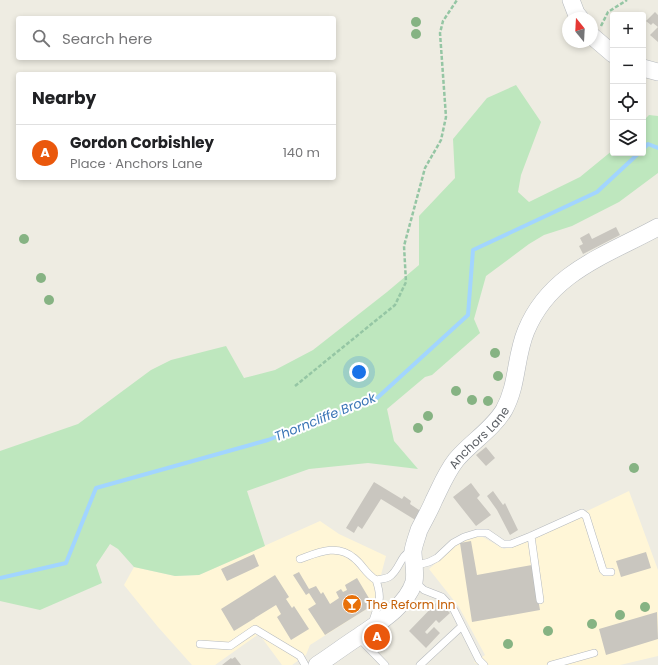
<!DOCTYPE html>
<html lang="en">
<head>
<meta charset="utf-8">
<style>
	body { margin:0; font-family:Poppins,sans-serif; background:#f6f6f6; color:#202124 }
	.controls { position:absolute; right:12px; top:12px; display:grid; overflow:hidden; border-radius:4px; box-shadow:0 2px 6px #0003 }
	.controls button { width:36px; height:36px; display:grid; place-items:center; padding:0; border:0; border-bottom:1px solid #e0e0e0; background:#fff; color:#202124; font:20px sans-serif }
	.compass { position:absolute; left:562px; top:12px; width:36px; height:36px; border-radius:50%; background:#fff; box-shadow:0 2px 6px #0003; rotate:342deg }
	.you { position:absolute; left:359px; top:372px; width:14px; height:14px; margin:-10px; border:3px solid #fff; border-radius:50%; background:#1a73e8; box-shadow:0 0 0 6px #1a73e833 }
	.badge { display:grid; place-items:center; width:26px; height:26px; border-radius:50%; background:#ea580c; color:#fff; font-size:13px; font-weight:700 }
	.pin { position:absolute; translate:-50% -50%; border:2px solid #fff; box-shadow:0 1px 4px #0006 }
	.list { margin:0; padding:0; list-style:none }
	h2 { display:flex; justify-content:space-between; align-items:center; height:52px; margin:0; padding:0 16px; font-size:17px }
	h2 small { font-size:13px; font-weight:400; color:#757577 }
	.list li { display:grid; grid-template-columns:26px 1fr auto; gap:12px; align-items:center; box-sizing:border-box; height:56px; padding:0 16px; border-top:1px solid #e0e0e0 }
	.list b { display:block; font-size:15px; white-space:nowrap }
	.list p { margin:0; font-size:13px; white-space:nowrap; color:#757577 }
	.list em { font-size:13px; font-style:normal; color:#757577 }
	.icon { flex:none; width:22px; height:22px; fill:none; stroke:currentColor; stroke-width:2; stroke-linecap:round; stroke-linejoin:round }
	.map { position:relative; flex:none; width:658px; height:665px; overflow:hidden }
	.search { position:absolute; background:#fff; box-shadow:0 2px 6px #0003; left:16px; top:16px; width:320px; height:44px; display:flex; align-items:center; gap:10px; box-sizing:border-box; padding:0 14px; border-radius:4px; color:#757577; font-size:15px }
	.panel { position:absolute; background:#fff; box-shadow:0 2px 6px #0003; left:16px; top:72px; width:320px; height:108px; border-radius:4px }
	.map>svg:first-child { display:block }
</style>
</head>
<body>
<div class="map">
<svg width="658" height="665" viewBox="0 0 658 665">
	<rect width="100%" height="100%" fill="#eeece2"/>
	<path fill="#fff6d7" d="M629,491L658,570V656L620,665H478L474,662L485,655L459,607L429,569L463,539L481,536L504,549L520,543Z
		M320,521L339,534L386,556L373,605L310,645L306,655L292,665H282L259,634L215,665H192L158,627L124,585L134,567L175,576L199,575Z"/>
	<path fill="#bee7be" d="M516,85L541,122L521,175L518,192L529,202L580,177L613,150V153H643V121L649,115L658,116V173L619,202L572,226L544,235L529,244L486,276L474,319L480,333L432,375L425,377L387,409L394,441L418,469L368,463L309,469L247,491L265,546L199,575L175,576L134,567L118,549L110,544L96,565L102,583L40,610L0,601V451L78,424L151,370L171,360L226,346L244,378L275,370L313,350L387,292L419,265V216L455,178L453,139L487,98Z"/>
	<g fill="none" stroke-linecap="round" stroke-linejoin="round">
		<path stroke="#a2d5ff" stroke-width="4" d="M643,149L648,144L658,148
			M0,578L66,563L96,488L268,440L376,399L468,315L473,250L597,192L639,153"/>
	</g>
	<path fill="#c9c6bf" d="M655,12L658,15V42L650,35L658,27L653,23L651,25L646,21Z
		M616,227L620,235L583,254L579,246L583,244L580,238L589,233L592,239Z
		M486,447L495,458L486,466L476,455Z
		M374,482L402,499L404,496L411,501L410,504L422,512L417,521L381,499L362,529L358,526L354,533L346,528Z
		M471,483L480,495L477,498L491,515L476,526L453,497Z
		M493,491L503,505L505,503L518,530L510,535L497,510L487,496Z
		M471,541L477,575L532,565L540,610L472,622L460,543Z
		M646,552L651,568L621,577L616,561Z
		M254,554L259,566L227,581L221,569Z
		M299,572L309,589L316,586L321,594L323,592L330,604L339,598L336,592L341,589L343,592L347,590L345,585L357,578L373,605L325,635L308,609L316,604L309,593L306,595L293,575Z
		M275,575L289,597L286,599L292,608L294,606L309,629L291,640L277,617L281,614L276,605L234,631L221,609Z
		M438,601L450,613L439,623L436,620L425,632L427,634L434,627L440,633L426,648L409,631Z
		M657,612L658,639L606,655L599,629Z
		M235,657L241,665H222L231,658L232,659Z"/>
	<g fill="none" stroke-linecap="round" stroke-linejoin="round">
		<defs>
			<path id="service" d="M531,536L540,600
				M300,559C317,553 337,543 354,558C363,565 365,573 376,580C380,579 385,579 389,577C400,570 400,555 411,551
				M414,566L429,562L437,558L453,543L464,537L477,533H487L503,544H511L531,536L582,513L586,516L603,570L605,572H611
				M414,581L424,590L442,597L454,610L479,660L484,665
				M372,624C378,603 383,601 376,580
				M358,637L385,665
				M200,644L230,646L255,629L300,656L305,665
				M420,665L462,626
				M551,665L594,653"/>
			<g id="tertiary">
				<path d="M571,0L576,13L580,18"/>
				<path d="M592,36L613,54"/>
				<path d="M643,68L658,72"/>
				<path id="s1" d="M317,665C331,656 344,646 358,637C378,623 406,607 414,582C416,572 413,561 413,551C414,544 417,537 419,530C424,520 430,510 434,500C441,486 446,473 456,460C471,442 492,430 504,410C518,385 515,357 526,331C550,272 607,255 658,227"/>
			</g>
		</defs>
		<use href="#service" stroke="#b5b9bd" stroke-width="8"/>
		<use href="#tertiary" stroke="#b5b9bd" stroke-width="18"/>
		<path stroke="#95c6a4" stroke-width="2.5" stroke-dasharray="4 2" stroke-linecap="butt" d="M601,26L608,12L627,0
			M295,386L395,305L406,282L404,246L425,168L441,140L446,117L440,33L443,21L457,0"/>
		<use href="#service" stroke="#fff" stroke-width="7"/>
		<use href="#tertiary" stroke="#fff" stroke-width="17"/>
	</g>
	<g fill="#86b383">
		<circle cx="416" cy="22" r="5"/>
		<circle cx="416" cy="34" r="5"/>
		<circle cx="24" cy="239" r="5"/>
		<circle cx="41" cy="278" r="5"/>
		<circle cx="49" cy="300" r="5"/>
		<circle cx="495" cy="353" r="5"/>
		<circle cx="498" cy="376" r="5"/>
		<circle cx="456" cy="391" r="5"/>
		<circle cx="472" cy="400" r="5"/>
		<circle cx="488" cy="401" r="5"/>
		<circle cx="428" cy="416" r="5"/>
		<circle cx="418" cy="428" r="5"/>
		<circle cx="634" cy="468" r="5"/>
		<circle cx="645" cy="607" r="5"/>
		<circle cx="620" cy="615" r="5"/>
		<circle cx="592" cy="624" r="5"/>
		<circle cx="548" cy="631" r="5"/>
		<circle cx="508" cy="644" r="5"/>
	</g>
	<defs>
		<symbol id="bar-disc" viewBox="-11 -11 22 22"><circle r="9.5" fill="#e8710a" stroke="#fff"/><path d="M-6-5H6L.8 .8V4.5H3.5V6h-7V4.5H-.8V.8Z" fill="#fff"/></symbol>
	</defs>
	<g fill-rule="evenodd">
		<use href="#bar-disc" x="341" y="593" width="22" height="22"/>
	</g>
	<g text-anchor="middle" dominant-baseline="central" stroke-width="4" stroke-linejoin="round" paint-order="stroke">
		<g font-size="12" fill="#5b5f64" stroke="#fff">
			<text stroke="none"><textPath href="#s1" startOffset="294">Anchors Lane</textPath></text>
		</g>
		<g font-size="12" fill="#c56008" stroke="#fff" text-anchor="start">
			<text x="366" y="604">The Reform Inn</text>
		</g>
		<g font-size="13" font-style="italic" fill="#3a75b6" stroke="#fff">
			<text transform="translate(325 417) rotate(-22)">Thorncliffe Brook</text>
		</g>
	</g>
</svg>
<div class="controls">
<button>+</button>
<button>−</button>
<button><svg class="icon" aria-label="locate" viewBox="0 0 24 24"><circle cx="12" cy="12" r="6"/><path d="M12 2v4M12 18v4M2 12h4M18 12h4"/></svg></button>
<button><svg class="icon" aria-label="layers" viewBox="0 0 24 24"><path d="M12 4l9 5-9 5-9-5zM3 14l9 5 9-5"/></svg></button>
</div>
<svg class="compass" viewBox="-18 -18 36 36"><path d="M0-13l5 13h-10z" fill="#e53935"/><path d="M0 13l5-13h-10z" fill="#757577"/></svg>
<div class="you"></div>
<div class="pin badge" style="left:377px;top:637px">A</div>
<div class="search"><svg class="icon" aria-label="search" viewBox="0 0 24 24"><circle cx="10" cy="10" r="6"/><path d="M15 15l6 6"/></svg>Search here</div>
<section class="panel">
<h2>Nearby<small></small></h2>
<ul class="list">
<li><span class="badge">A</span><div><b>Gordon Corbishley</b><p>Place · Anchors Lane</p></div><em>140 m</em></li>
</ul>
</section>
</div>
</body>
</html>
